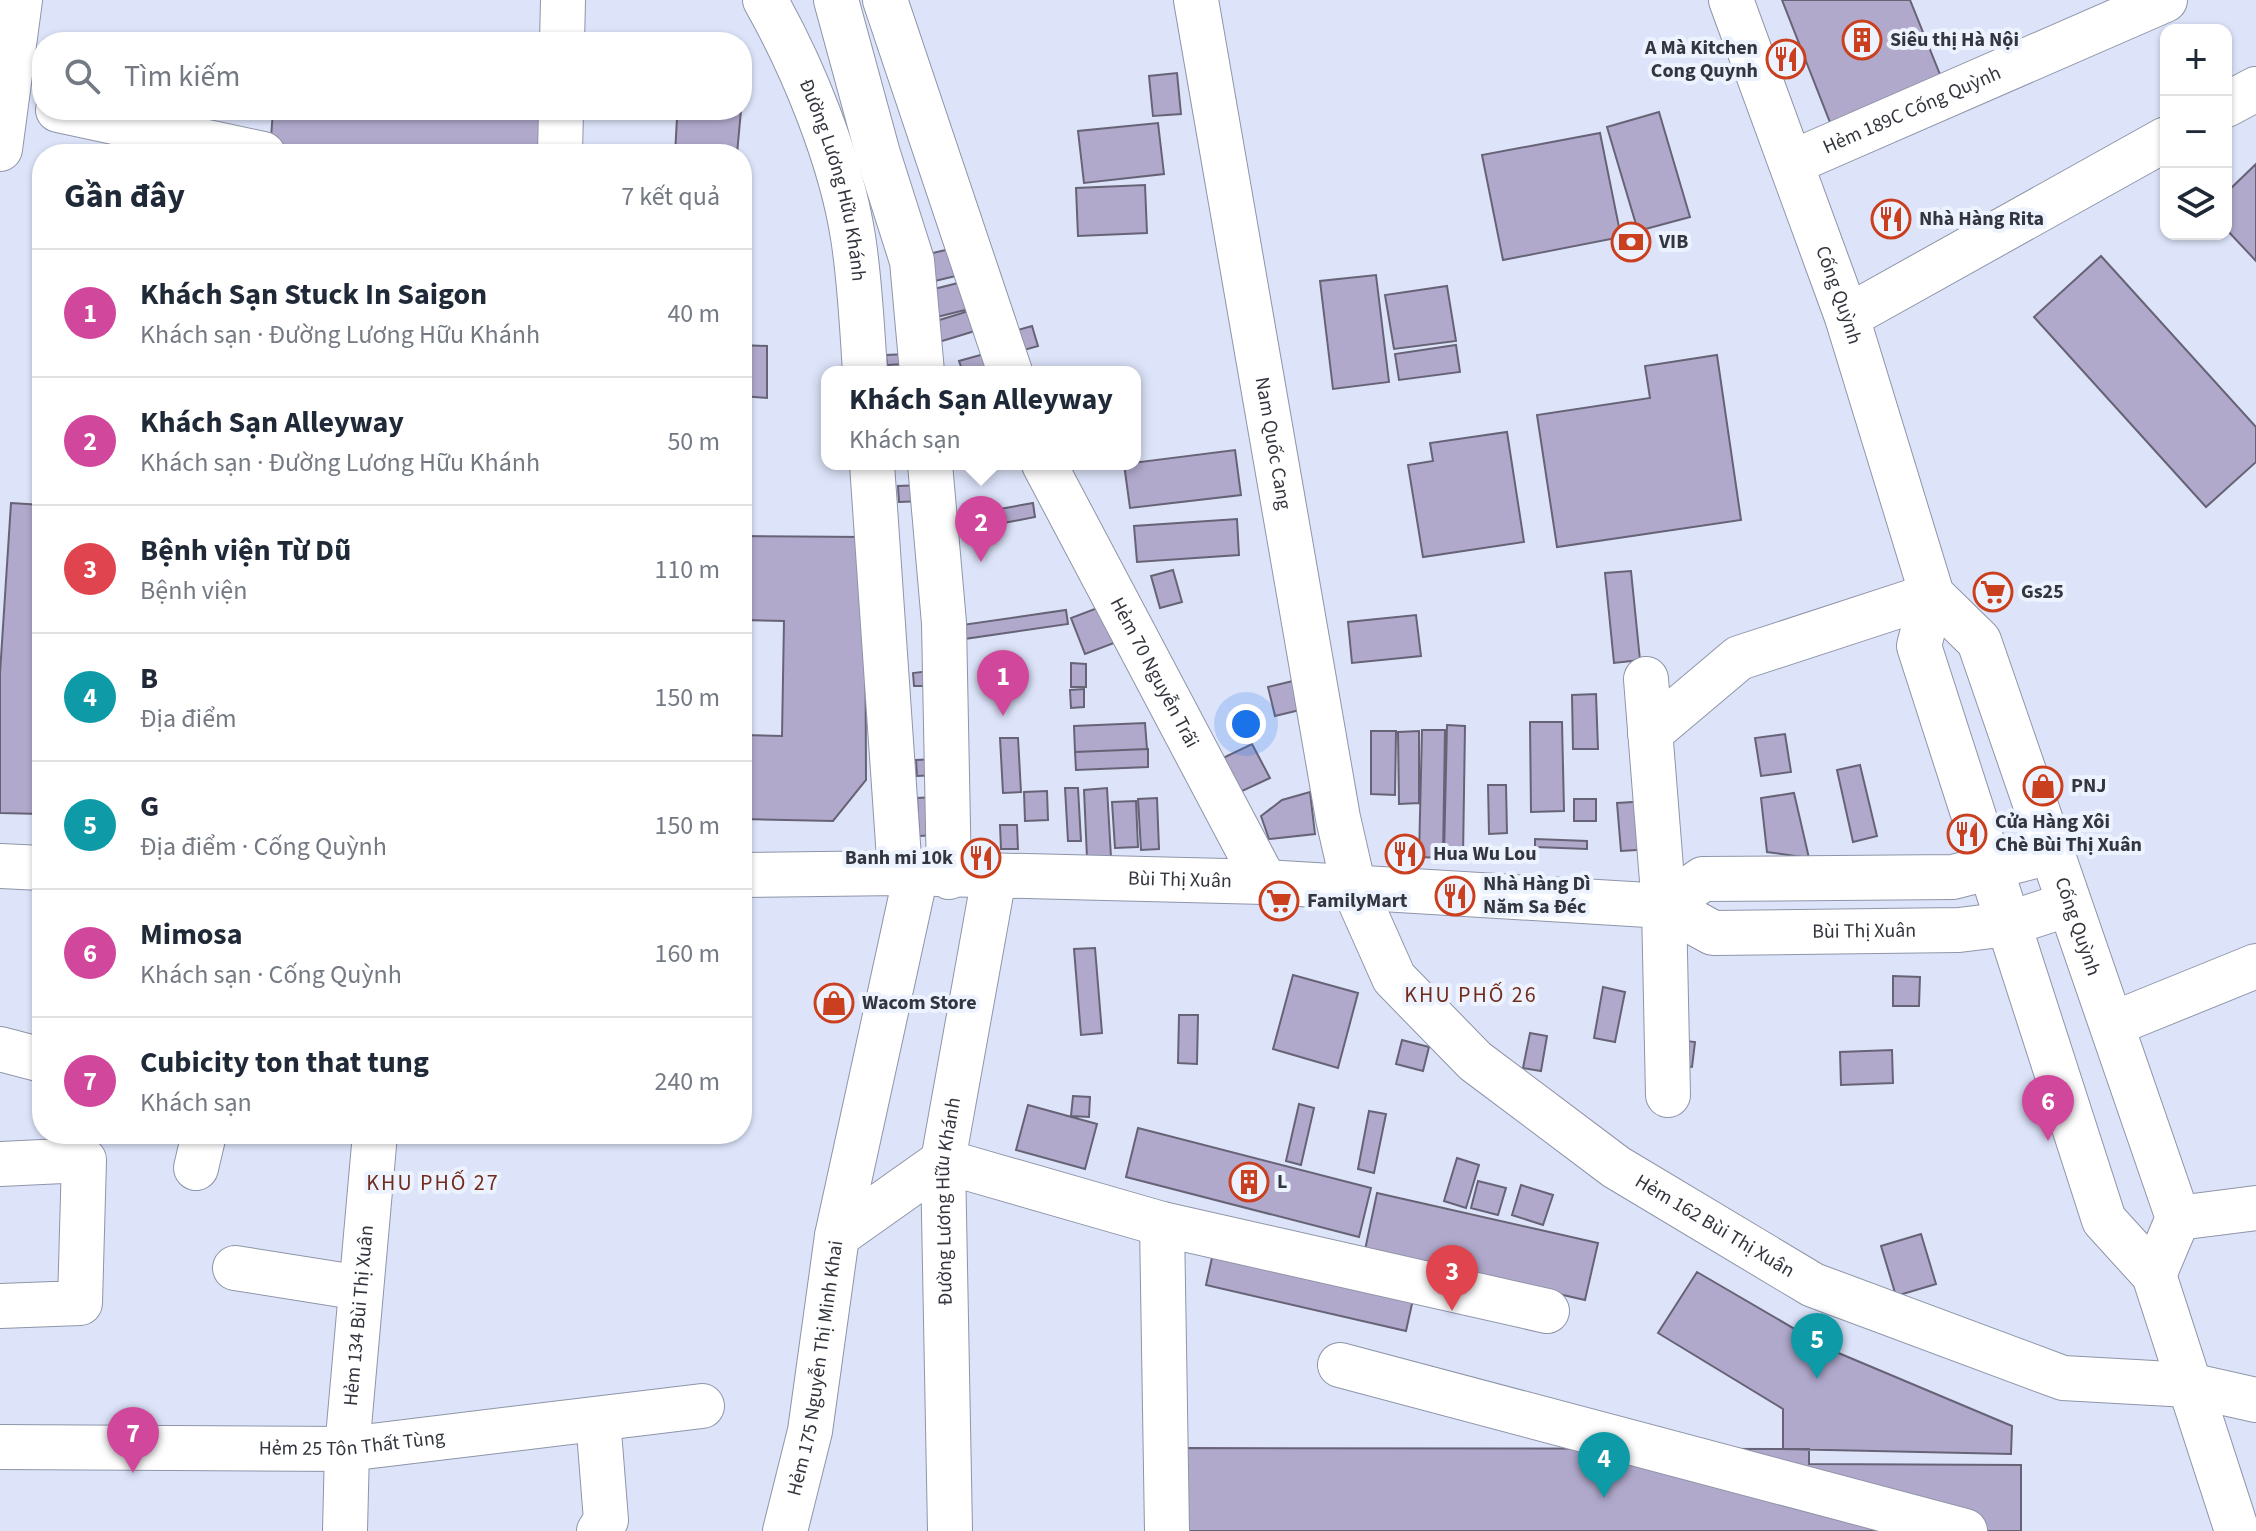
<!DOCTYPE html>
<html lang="vi">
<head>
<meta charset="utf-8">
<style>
	body { margin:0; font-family:"Source Sans 3",sans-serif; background:#f2f2f3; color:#1f2937 }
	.controls { position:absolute; right:24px; top:24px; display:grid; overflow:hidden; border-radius:16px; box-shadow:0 2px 6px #0004 }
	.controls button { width:72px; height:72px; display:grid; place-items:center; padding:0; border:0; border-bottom:2px solid #e0e1e3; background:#fff; color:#1f2937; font:40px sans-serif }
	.you { position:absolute; left:1246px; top:724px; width:28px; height:28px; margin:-20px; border:6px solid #fff; border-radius:50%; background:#1a73e8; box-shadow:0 0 0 12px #1a73e833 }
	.badge { display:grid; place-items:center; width:52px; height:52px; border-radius:50%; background:#1a73e8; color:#fff; font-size:26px; font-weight:700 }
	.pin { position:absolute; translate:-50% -66px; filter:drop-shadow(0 2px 4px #0008) }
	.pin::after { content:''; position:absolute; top:42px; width:28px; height:24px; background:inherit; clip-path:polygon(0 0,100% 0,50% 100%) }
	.popup { position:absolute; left:821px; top:366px; width:320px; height:104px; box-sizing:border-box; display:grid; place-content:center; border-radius:16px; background:#fff; filter:drop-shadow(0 2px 6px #0005); font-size:26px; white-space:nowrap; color:#747a83 }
	.popup b { font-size:30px; color:#1f2937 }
	.popup::after { content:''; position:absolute; left:50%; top:100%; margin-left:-16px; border:16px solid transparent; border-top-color:#fff }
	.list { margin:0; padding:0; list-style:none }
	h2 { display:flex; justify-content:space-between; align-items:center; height:104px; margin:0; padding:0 32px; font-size:34px }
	h2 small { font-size:26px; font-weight:400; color:#747a83 }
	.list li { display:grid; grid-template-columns:52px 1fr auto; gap:24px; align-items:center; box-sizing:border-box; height:128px; padding:0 32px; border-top:2px solid #e0e1e3 }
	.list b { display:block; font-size:30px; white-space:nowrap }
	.list p { margin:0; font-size:26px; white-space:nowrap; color:#747a83 }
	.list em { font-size:26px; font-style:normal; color:#747a83 }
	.icon { flex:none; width:44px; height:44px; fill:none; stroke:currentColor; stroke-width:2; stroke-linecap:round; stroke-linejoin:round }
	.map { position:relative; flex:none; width:2256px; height:1531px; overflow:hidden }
	.search { position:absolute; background:#fff; box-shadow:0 2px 6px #0004; left:32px; top:32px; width:720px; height:88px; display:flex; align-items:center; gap:20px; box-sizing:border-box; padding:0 28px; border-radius:32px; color:#747a83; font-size:30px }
	.panel { position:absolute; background:#fff; box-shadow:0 2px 6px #0004; left:32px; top:144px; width:720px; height:1000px; border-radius:32px }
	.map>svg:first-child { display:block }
</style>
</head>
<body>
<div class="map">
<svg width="2256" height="1531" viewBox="0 0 2256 1531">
	<rect width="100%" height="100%" fill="#dde4fa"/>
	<path fill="#b0a9cc" stroke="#676376" stroke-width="2" d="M1782,0H1910L1945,87L1833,130Z
		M1177,73L1181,114L1153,116L1149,76Z
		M273,110H545L541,154L270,152Z
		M596,110H741L737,154H675L677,118L596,114Z
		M1659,112L1690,217L1638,231L1607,127Z
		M1158,123L1164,174L1084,183L1078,131Z
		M1600,133L1621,237L1503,260L1482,155Z
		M2256,164V261L2226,229V193Z
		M1145,185L1147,233L1078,236L1076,188Z
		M954,248L960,275L922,284L916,257Z
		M2101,256L2256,427V462L2206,507L2034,317Z
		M1376,275L1389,382L1333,389L1320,281Z
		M966,281L973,308L925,320L918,293Z
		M1447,286L1456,341L1394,349L1385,295Z
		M972,310L978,330L929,345L923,325Z
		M1032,326L1038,346L1010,354L1004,334Z
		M742,345L767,346V398L742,396Z
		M1456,345L1460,372L1399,380L1395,354Z
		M991,352L989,372H963L959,361Z
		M908,354L909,364L887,365L886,355Z
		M1717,355L1741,520L1557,547L1537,415L1650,398L1645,366Z
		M1507,432L1524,542L1423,557L1408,465L1433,461L1430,443Z
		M1235,450L1241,495L1130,508L1124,464Z
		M923,485L924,501L899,502L898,486Z
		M11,503L42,505V814L0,813V673Z
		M1033,503L1035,517L947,534L944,519Z
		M1237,519L1239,555L1137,562L1134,526Z
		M742,536L865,537L866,780L833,821L742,819V735L782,736L784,621L742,620Z
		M1173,570L1182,602L1160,608L1151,576Z
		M1631,571L1640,660L1614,663L1605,573Z
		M1100,607L1114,643L1085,654L1071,618Z
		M1066,610L1068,624L964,639L962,625Z
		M1416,615L1421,656L1352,663L1348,622Z
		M1071,663L1086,664V687H1071Z
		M929,671L930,686H914L913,673Z
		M1297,680L1304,709L1275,716L1268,687Z
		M1084,689V707L1071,708L1070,690Z
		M1596,694L1598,749H1573L1572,695Z
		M1530,722H1562L1564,811L1531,812Z
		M1145,723L1147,749L1075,752L1074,726Z
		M1447,725L1465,726L1463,857L1444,856Z
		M1422,730H1445L1443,858L1419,857Z
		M1371,731H1396L1395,795L1371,794Z
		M1419,731V803L1399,804L1398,732Z
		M1785,734L1791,772L1761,776L1755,738Z
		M1000,738H1018L1021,792L1003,793Z
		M1252,744L1270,778L1240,792L1223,758Z
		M1148,749V767L1076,770L1075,752Z
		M937,759L938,775L917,776L916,760Z
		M1860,765L1877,836L1853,842L1837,770Z
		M1488,785H1506L1507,833L1489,834Z
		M1065,788H1078L1081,841H1068Z
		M1107,788L1111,857L1087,858L1084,790Z
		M1047,791L1048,820L1025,821L1024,792Z
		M1310,792L1315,834L1269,839L1261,816L1282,800Z
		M1794,793L1809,858L1767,852L1761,798Z
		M936,797L938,835L919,836L917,798Z
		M1157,798L1159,849L1141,850L1138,799Z
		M1574,799H1596V821H1574Z
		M1136,801L1138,847L1115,848L1112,802Z
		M1649,801L1653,849L1621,851L1617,803Z
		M1000,825H1017L1018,849H1001Z
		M1535,839L1587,841V849L1535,847Z
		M1095,948L1102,1033L1081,1035L1074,949Z
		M1293,975L1358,993L1338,1068L1273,1049Z
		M1893,976L1920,977L1919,1006H1893Z
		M1603,987L1625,992L1615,1042L1594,1038Z
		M1179,1015H1198L1197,1064L1178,1063Z
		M1530,1033L1547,1036L1541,1071L1523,1068Z
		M1671,1039L1695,1042L1692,1067L1668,1064Z
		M1402,1040L1429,1047L1423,1071L1396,1064Z
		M1892,1050L1893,1083L1841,1085L1840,1052Z
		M1073,1096L1090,1097L1089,1117L1071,1116Z
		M1299,1104L1314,1108L1301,1165L1286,1161Z
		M1028,1105L1097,1124L1085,1169L1016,1150Z
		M1369,1111L1386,1114L1374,1173L1358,1169Z
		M1138,1128L1371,1188L1359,1237L1126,1177Z
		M1457,1158L1479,1165L1466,1208L1444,1201Z
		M1478,1181L1506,1188L1498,1215L1471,1208Z
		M1521,1185L1553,1195L1543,1225L1512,1215Z
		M1377,1193L1598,1243L1585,1300L1365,1250Z
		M1921,1234L1936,1284L1896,1296L1881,1246Z
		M1215,1244L1415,1290L1406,1331L1206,1285Z
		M1697,1272L1829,1349L2012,1426L2011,1454L1783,1449V1409L1658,1333Z
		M1184,1448L1809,1449V1464L2021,1465V1531H1187Z"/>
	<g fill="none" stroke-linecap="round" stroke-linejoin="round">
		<defs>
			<g id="minor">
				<path id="s1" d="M765,0C803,67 841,160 853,237C860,281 862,327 865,372"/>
				<path d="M836,0L878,154L912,261L922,372"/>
				<path d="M885,0L1010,372"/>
				<path id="s2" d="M1196,0L1338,818L1354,888L1394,978L1475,1061L1616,1167L1813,1285L2063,1378L2189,1385L2256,1400"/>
				<path d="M562,42L563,0"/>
				<path d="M2226,105L2256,89"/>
				<path d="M58,110L263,154"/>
				<path d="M0,149L20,0"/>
				<path d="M560,154L561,110"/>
				<path id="s3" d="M1791,163L2165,0"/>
				<path d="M1847,317L2166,139"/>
				<path d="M872,464L900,873"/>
				<path d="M930,464L944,623L949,877"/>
				<path id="s4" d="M1044,464L1265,882"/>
				<path d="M1646,679L1664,906L1668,1095"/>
				<path d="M1650,733L1739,658L1932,595"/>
				<path d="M0,866L42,868"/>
				<path id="s5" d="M742,875L900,873L1265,882L1664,906L1713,933L1959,930L2008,924L2069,904"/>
				<path d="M1664,906L1703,879L1953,877L2051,852"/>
				<path d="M2113,1024L2256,966"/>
				<path d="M0,1049L42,1060"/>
				<path d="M0,1164L84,1160L80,1303L0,1306"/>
				<path d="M196,1168L204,1134"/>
				<path d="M2178,1218L2256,1208"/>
				<path d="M1162,1224L1167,1531"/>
				<path d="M837,1236L916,874"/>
				<path d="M235,1268L361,1288"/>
				<path d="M1340,1365L1965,1531"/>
				<path d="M598,1419L606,1520L599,1531"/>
				<path id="s6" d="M0,1447L347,1449L702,1406"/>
				<path id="s7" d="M345,1531L347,1449L375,1134"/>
				<path id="s8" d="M785,1531L810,1431L837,1236L943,1161L1162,1224L1547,1311"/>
				<path id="s9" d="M950,1531L943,1161L994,877"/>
			</g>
			<g id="major">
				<path id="s10" d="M1731,0L1847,317L1932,595L1979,641L2178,1218L2154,1275"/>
				<path d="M1932,595L1919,646L2104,1220L2154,1275L2237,1531"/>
			</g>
		</defs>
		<use href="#minor" stroke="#8e95a8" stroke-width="46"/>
		<use href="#major" stroke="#8e95a8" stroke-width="46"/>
		<use href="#minor" stroke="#fff" stroke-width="44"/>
		<use href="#major" stroke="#fff" stroke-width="44"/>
	</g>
	<defs>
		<symbol id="building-ring" viewBox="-11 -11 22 22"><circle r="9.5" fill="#edf2ff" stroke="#ca401f" stroke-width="1.5"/><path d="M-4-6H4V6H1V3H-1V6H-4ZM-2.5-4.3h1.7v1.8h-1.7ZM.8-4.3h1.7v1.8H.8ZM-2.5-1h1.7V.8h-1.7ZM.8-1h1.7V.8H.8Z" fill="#ca401f"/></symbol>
		<symbol id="restaurant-ring" viewBox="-11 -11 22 22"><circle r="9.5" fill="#edf2ff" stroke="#ca401f" stroke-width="1.5"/><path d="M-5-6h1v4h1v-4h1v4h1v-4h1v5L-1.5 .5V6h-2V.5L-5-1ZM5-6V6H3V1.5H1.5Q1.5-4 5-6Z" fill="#ca401f"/></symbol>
		<symbol id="bank-ring" viewBox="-11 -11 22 22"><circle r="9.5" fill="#edf2ff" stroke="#ca401f" stroke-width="1.5"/><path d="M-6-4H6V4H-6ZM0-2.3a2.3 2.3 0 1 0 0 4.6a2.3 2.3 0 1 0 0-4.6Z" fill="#ca401f"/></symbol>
		<symbol id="supermarket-ring" viewBox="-11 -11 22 22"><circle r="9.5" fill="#edf2ff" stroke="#ca401f" stroke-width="1.5"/><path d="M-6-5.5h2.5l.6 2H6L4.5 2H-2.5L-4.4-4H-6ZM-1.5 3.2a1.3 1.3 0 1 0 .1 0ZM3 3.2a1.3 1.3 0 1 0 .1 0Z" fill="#ca401f"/></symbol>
		<symbol id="shop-ring" viewBox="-11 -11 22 22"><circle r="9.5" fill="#edf2ff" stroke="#ca401f" stroke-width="1.5"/><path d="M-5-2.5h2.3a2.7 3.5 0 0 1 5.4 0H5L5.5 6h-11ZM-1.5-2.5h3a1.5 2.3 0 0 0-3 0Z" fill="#ca401f"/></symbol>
	</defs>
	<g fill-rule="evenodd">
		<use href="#building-ring" x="1840" y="18" width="44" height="44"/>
		<use href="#restaurant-ring" x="1764" y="37" width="44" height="44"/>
		<use href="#restaurant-ring" x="1869" y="197" width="44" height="44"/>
		<use href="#bank-ring" x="1609" y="220" width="44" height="44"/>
		<use href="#supermarket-ring" x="1971" y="570" width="44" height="44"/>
		<use href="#shop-ring" x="2021" y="764" width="44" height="44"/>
		<use href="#restaurant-ring" x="1945" y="812" width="44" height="44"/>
		<use href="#restaurant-ring" x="1383" y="832" width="44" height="44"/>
		<use href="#restaurant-ring" x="959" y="836" width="44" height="44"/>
		<use href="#restaurant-ring" x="1433" y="874" width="44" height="44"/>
		<use href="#supermarket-ring" x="1257" y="879" width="44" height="44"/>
		<use href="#shop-ring" x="812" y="981" width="44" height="44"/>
		<use href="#building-ring" x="1227" y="1160" width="44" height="44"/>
	</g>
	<g text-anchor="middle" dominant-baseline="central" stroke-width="8" stroke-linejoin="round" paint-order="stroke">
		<g font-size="20" font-weight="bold" fill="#33363e" stroke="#edf2ff" text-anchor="start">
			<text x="1890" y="40">Siêu thị Hà Nội</text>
			<text x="1758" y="48" text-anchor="end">A Mà Kitchen<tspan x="1758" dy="23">Cong Quynh</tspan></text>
			<text x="1919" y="219">Nhà Hàng Rita</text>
			<text x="1659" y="242">VIB</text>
			<text x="2021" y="592">Gs25</text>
			<text x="2071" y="786">PNJ</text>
			<text x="1995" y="822">Cửa Hàng Xôi<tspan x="1995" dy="23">Chè Bùi Thị Xuân</tspan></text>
			<text x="1433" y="854">Hua Wu Lou</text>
			<text x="953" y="858" text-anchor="end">Banh mi 10k</text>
			<text x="1483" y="884">Nhà Hàng Dì<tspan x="1483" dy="23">Năm Sa Đéc</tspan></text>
			<text x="1307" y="901">FamilyMart</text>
			<text x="862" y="1003">Wacom Store</text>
			<text x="1277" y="1182">L</text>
		</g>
		<g font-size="20" fill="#33363e" stroke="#edf2ff">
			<text stroke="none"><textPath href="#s3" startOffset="132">Hẻm 189C Cống Quỳnh</textPath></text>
			<text stroke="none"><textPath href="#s1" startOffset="194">Đường Lương Hữu Khánh</textPath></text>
			<text stroke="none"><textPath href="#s10" startOffset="314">Cống Quỳnh</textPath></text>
			<text stroke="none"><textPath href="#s2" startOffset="450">Nam Quốc Cang</textPath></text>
			<text stroke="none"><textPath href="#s4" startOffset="236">Hẻm 70 Nguyễn Trãi</textPath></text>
			<text stroke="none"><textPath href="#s5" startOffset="438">Bùi Thị Xuân</textPath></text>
			<text stroke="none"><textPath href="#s10" startOffset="996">Cống Quỳnh</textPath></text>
			<text stroke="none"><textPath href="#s5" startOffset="1130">Bùi Thị Xuân</textPath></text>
			<text stroke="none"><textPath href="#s9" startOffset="330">Đường Lương Hữu Khánh</textPath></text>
			<text stroke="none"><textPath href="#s2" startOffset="1408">Hẻm 162 Bùi Thị Xuân</textPath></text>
			<text stroke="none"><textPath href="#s7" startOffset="216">Hẻm 134 Bùi Thị Xuân</textPath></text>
			<text stroke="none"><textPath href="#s8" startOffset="166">Hẻm 175 Nguyễn Thị Minh Khai</textPath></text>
			<text stroke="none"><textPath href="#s6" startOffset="352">Hẻm 25 Tôn Thất Tùng</textPath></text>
		</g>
		<g font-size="22" letter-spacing="2" fill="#702c1c" stroke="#edf2ff">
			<text x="1471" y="995">KHU PHỐ 26</text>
			<text x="433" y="1183">KHU PHỐ 27</text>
		</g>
	</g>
</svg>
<div class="controls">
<button>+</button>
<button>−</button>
<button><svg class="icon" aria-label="layers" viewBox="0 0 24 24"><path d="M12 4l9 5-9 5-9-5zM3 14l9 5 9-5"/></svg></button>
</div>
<div class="you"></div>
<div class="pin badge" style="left:1003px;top:716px;background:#d1479c">1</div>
<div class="pin badge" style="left:981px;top:562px;background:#d1479c">2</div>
<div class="popup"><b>Khách Sạn Alleyway</b>Khách sạn</div>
<div class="pin badge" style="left:1452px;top:1311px;background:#e0444e">3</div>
<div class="pin badge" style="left:1604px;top:1498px;background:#0f9aa8">4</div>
<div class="pin badge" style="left:1817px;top:1379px;background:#0f9aa8">5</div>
<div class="pin badge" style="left:2048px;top:1141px;background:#d1479c">6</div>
<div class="pin badge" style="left:133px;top:1473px;background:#d1479c">7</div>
<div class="search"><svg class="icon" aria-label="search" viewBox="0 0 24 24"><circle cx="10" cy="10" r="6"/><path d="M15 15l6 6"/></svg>Tìm kiếm</div>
<section class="panel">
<h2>Gần đây<small>7 kết quả</small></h2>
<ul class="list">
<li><span class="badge" style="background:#d1479c">1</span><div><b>Khách Sạn Stuck In Saigon</b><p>Khách sạn · Đường Lương Hữu Khánh</p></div><em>40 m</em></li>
<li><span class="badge" style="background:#d1479c">2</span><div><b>Khách Sạn Alleyway</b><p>Khách sạn · Đường Lương Hữu Khánh</p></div><em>50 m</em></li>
<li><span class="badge" style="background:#e0444e">3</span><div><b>Bệnh viện Từ Dũ</b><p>Bệnh viện</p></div><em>110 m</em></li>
<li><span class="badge" style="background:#0f9aa8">4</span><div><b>B</b><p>Địa điểm</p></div><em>150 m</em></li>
<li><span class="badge" style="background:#0f9aa8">5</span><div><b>G</b><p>Địa điểm · Cống Quỳnh</p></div><em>150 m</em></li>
<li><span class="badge" style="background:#d1479c">6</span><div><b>Mimosa</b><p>Khách sạn · Cống Quỳnh</p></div><em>160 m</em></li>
<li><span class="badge" style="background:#d1479c">7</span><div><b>Cubicity ton that tung</b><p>Khách sạn</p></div><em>240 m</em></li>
</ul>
</section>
</div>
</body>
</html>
